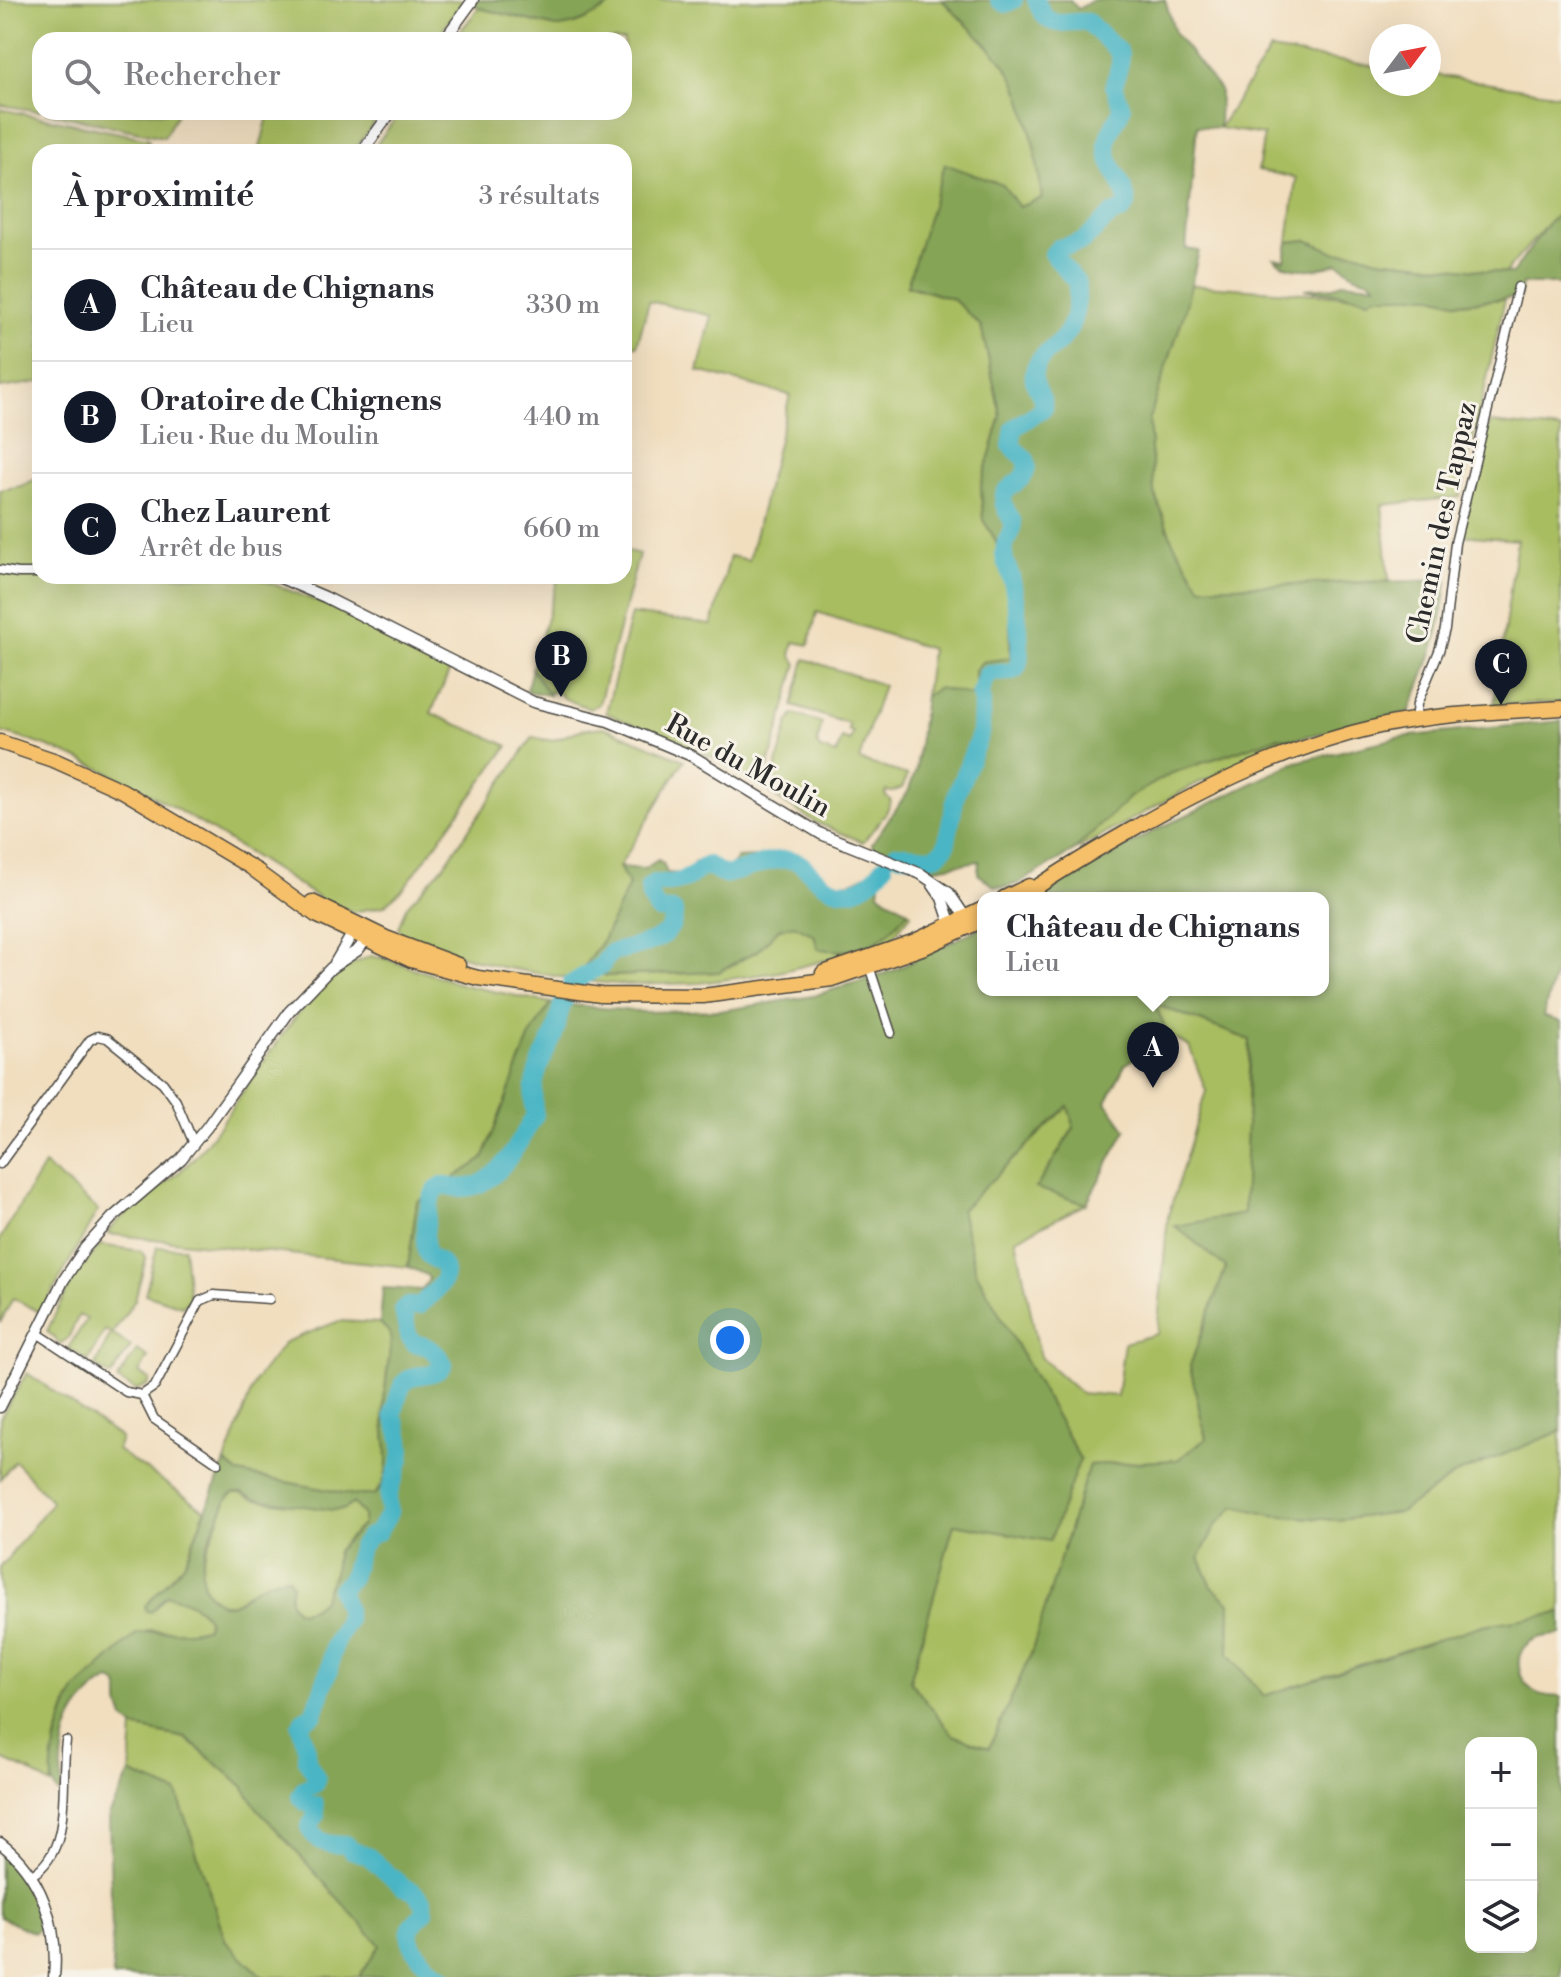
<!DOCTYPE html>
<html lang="fr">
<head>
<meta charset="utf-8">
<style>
	body { margin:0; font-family:"Libre Bodoni",serif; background:#f2f2f3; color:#2b2b33 }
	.controls { position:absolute; right:24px; bottom:24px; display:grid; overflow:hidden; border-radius:16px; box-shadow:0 8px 32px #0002 }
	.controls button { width:72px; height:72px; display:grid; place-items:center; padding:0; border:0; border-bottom:2px solid #e1e1e2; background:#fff; color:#2b2b33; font:40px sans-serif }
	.compass { position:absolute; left:1369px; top:24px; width:72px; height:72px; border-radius:50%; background:#fff; box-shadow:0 8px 32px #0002; rotate:58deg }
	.you { position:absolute; left:730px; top:1340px; width:28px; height:28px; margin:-20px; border:6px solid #fff; border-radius:50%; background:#1a73e8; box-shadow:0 0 0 12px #1a73e833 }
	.badge { display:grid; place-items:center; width:52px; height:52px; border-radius:50%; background:#111827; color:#fff; font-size:26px; font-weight:700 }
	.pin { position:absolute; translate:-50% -66px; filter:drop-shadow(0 2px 4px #0008) }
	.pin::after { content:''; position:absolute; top:42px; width:28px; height:24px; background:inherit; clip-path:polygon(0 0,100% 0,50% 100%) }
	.popup { position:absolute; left:977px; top:892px; width:352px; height:104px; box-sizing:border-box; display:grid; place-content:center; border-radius:16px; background:#fff; filter:drop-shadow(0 2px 6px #0005); font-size:26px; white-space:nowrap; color:#7c7c81 }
	.popup b { font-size:30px; color:#2b2b33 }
	.popup::after { content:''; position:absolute; left:50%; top:100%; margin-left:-16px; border:16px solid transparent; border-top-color:#fff }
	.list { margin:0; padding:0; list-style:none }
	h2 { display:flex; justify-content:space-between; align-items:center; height:104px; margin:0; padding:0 32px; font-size:34px }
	h2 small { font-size:26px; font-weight:400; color:#7c7c81 }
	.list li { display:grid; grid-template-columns:52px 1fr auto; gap:24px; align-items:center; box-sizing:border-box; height:112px; padding:0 32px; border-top:2px solid #e1e1e2 }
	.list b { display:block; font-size:30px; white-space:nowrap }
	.list p { margin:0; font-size:26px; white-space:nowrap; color:#7c7c81 }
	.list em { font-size:26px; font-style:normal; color:#7c7c81 }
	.icon { flex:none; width:44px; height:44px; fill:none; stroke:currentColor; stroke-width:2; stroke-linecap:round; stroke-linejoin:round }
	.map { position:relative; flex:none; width:1561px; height:1977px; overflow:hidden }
	.search { position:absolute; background:#fff; box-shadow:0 8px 32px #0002; left:32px; top:32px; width:600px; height:88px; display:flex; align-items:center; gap:20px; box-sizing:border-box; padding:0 28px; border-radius:24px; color:#7c7c81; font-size:30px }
	.panel { position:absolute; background:#fff; box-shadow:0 8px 32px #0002; left:32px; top:144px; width:600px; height:440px; border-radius:24px }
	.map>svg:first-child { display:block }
</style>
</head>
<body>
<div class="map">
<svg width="1561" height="1977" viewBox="0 0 1561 1977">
	<rect width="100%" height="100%" fill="#f7f3e8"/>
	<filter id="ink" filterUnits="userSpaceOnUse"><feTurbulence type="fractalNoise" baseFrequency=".0125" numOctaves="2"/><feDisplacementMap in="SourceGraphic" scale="16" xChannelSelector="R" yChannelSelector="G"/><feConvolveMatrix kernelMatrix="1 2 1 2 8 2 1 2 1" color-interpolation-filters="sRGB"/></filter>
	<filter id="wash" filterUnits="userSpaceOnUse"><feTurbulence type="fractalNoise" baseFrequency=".006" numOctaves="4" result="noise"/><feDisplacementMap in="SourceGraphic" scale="32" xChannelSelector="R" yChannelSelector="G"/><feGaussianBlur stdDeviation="1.8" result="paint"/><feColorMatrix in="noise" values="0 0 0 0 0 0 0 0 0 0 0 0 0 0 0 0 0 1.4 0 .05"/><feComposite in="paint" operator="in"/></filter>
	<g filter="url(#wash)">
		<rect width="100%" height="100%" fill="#f1debf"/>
		<path fill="#a8bd61" stroke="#6a7446" stroke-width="2" d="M0,0H464L435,40H40V111L0,105Z
			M619,0H942C963,22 989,43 1007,67C1027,95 1038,164 1042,198L1019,207L907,286L953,299L981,326L1001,416L981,485L983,520L995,539L1010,590V658L975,670L976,690L969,695L939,689L925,696L931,649L817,612L809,645L794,642L791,655L797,664L765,779L752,781L719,760L606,713L631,614L712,625L730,556L749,560L790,395L698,371L712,316L649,301L637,346L624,342V152H371L400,112H624V40H453L479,8L556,27C579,27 600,12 619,0Z
			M1270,50L1381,67V84H1429V74L1561,95V213L1549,222L1505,273L1378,259L1355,252L1337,253L1307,240L1288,242L1296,178L1258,170L1264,135L1219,128Z
			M0,109L149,139L146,152H40V382L0,388Z
			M45,112H178L164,137Z
			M269,112H382L353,152H259Z
			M1191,285L1345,296L1358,295L1368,300L1376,296H1433L1459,303L1505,299L1460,497L1382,505L1389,581L1200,587L1172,540L1154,491L1149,420Z
			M1490,423L1561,430V702L1494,705L1517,540L1461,535Z
			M40,477V576H253L326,605L451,668L431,713C456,725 482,733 508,746L403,889L384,906L353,912L322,900C224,838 113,760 0,732V490L21,486Z
			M624,550L639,554L599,704L590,709L563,698L560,694L550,691L549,695L532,669L559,576H624Z
			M805,659L883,685L859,760L908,775L902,788L892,792L886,791L885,795L891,801L886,813L863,842L817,823L772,795L770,789L788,724L794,714L822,723L817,744L820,749L836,754L842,738L850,741L853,732L848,730L849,724L793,706Z
			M604,727L684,760L619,867L629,885L604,938L581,972L610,976L719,972L757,951L779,929L794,925L806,929L837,951C877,944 882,942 908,911L911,914L886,945L779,972L700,983L627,985L584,981L501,967L462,956L403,935L398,928L406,907L443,867L533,737C556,744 557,738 577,731C585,728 595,728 604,727Z
			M1279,737L1295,739L1194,785L1072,852L1130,797L1172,773Z
			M371,956L386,959L463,985L551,1003L530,1036L483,1159L417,1202L408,1267L107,1234C124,1210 163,1188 186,1166C244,1109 294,983 371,956Z
			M1154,1004L1250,1040L1244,1214L1176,1226L1226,1267L1190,1366L1206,1439L1177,1460L1089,1465L1031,1654L989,1748L953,1735L910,1681L954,1523L1080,1459L976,1272L961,1210L1068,1105L1074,1127L1036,1188L1086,1204L1016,1239L1040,1357L1080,1393L1117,1396L1124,1343L1157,1334L1168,1216L1206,1091L1189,1046L1168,1035Z
			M44,1165L98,1210L41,1313L13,1298L0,1323V1239Z
			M100,1245L141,1251L146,1258L135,1300L112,1334L131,1346L111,1376L95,1366L111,1333L105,1330L88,1361L68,1348L87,1319L79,1315L68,1338L60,1344L47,1331L73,1278Z
			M157,1247L184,1248L189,1295L192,1297L182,1306L145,1294Z
			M339,1321L380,1323L389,1332L391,1340C389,1361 385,1382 384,1404C381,1431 398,1475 374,1495H354L238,1473L225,1462L255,1381L285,1342Z
			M137,1350L148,1357L139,1373L150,1380L148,1385L136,1390L117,1380Z
			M27,1373L121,1438L117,1450L205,1510L185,1563L145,1607C152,1603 162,1596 169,1596C182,1595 203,1609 209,1619L206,1627L198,1632L148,1630L69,1699L56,1739L51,1785L29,1771L0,1758V1568L52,1502L15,1461L0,1479V1418Z
			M1561,1431V1613L1483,1625L1264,1696L1229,1654L1230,1603L1212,1587L1199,1558L1216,1525L1235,1506L1272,1515L1337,1520L1400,1512L1458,1473Z
			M233,1493H241L254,1499L353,1503L363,1514V1524L337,1551L334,1573L323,1599L312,1608L300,1612C287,1605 289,1598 292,1584L252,1590L233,1604H222L207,1594L201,1580V1564L227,1499Z
			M133,1727L185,1738L243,1786L257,1808L381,1945L359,1977H262L226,1942L177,1793L130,1773Z"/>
		<path fill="#86a457" stroke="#586841" stroke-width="2" fill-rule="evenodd" d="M464,0H619C600,12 579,27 556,27L479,8Z
			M942,0H1070L1078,9L1093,0H1165L1175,33L1220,90L1219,128L1197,126L1186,249L1199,251L1184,314L1149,420L1154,491L1172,540L1201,587L1447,580C1443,627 1428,668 1409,712L1295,739L1279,737L1172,773L1130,797L1072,852L1019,883L1006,887L994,886L978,874L979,861L930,869L877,850L873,848L872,843L908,792L916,770L925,696L939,688L970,695L976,690L975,670L982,662L1010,658V590L995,539L983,520L981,485L1001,416L981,326L953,299L907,285L945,164L1003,185L1019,207L1042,198C1038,164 1027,94 1006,67C988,43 963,22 942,0Z
			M1561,213V284H1522L1520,297L1459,303L1433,296H1376L1368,300C1356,293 1321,293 1304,289L1334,287L1343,282L1376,285C1369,276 1361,280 1353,274C1347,270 1345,266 1337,263C1320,271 1288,273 1274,258L1285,260L1288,242L1307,240L1337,253L1355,252L1378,259L1512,274L1549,222Z
			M532,669L549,695L526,691Z
			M1561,721V953L1543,1016L1561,1022V1431L1458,1473L1400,1512L1337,1520L1272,1515L1235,1506L1216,1525L1199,1558L1212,1587L1230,1603L1229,1654L1264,1696L1483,1625L1561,1613V1634C1553,1636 1542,1636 1535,1639C1511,1650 1516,1680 1535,1692C1542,1697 1553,1696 1561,1697V1977H359L380,1945L257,1808L243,1786L186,1738L133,1727L124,1719L119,1704V1689L117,1683L110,1680C101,1683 96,1688 90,1695C60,1723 62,1757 61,1795C38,1783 64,1707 76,1689L136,1634C155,1628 191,1635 206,1627L208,1619C201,1606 181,1598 167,1595L151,1612L146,1611L145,1606L185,1563L225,1462L238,1473L354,1495H374C398,1475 381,1431 384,1404C385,1382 389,1361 391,1340L389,1332L380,1323L383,1288L422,1290L429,1279L427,1275L408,1267L417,1202L483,1159L530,1036L551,1003L644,1012L726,1010L813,996L895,970L983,926V990H1323V898H1035L1156,830L1296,762L1401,737ZM1155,1004L1250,1040L1244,1214L1175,1226L1226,1267L1190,1366L1206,1439L1177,1460L1089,1465L1031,1654L989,1748L953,1735L910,1681L954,1524L1050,1541L1080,1459L976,1272L961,1210L1068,1106L1074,1128L1036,1188L1086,1204L1126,1130L1106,1102L1125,1065L1168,1035ZM233,1493H242L254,1499L332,1510L345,1509L353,1503L363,1514V1524L337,1551L334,1573L323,1599L312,1608L300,1612C287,1605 289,1598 292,1584L288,1577C274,1578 258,1585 248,1593C243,1596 238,1602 233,1604C227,1606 220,1603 216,1600C183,1577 216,1527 227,1499ZM1471,1743H1531V1947H1471Z
			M793,855C803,860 808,869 817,875C841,891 861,881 880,864L886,866L881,876L879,892C888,902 899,903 908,911C881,944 862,955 818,949L814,935L794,925L779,929L757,951L719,972L610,976L580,972L604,938L629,885L619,867L644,869L658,860L663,863L667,873L686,874L695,862L708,859L729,870L737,858Z
			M130,1773L177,1793L226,1942L263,1977H113L109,1815Z
			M0,1853C28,1877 30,1895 39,1928L34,1933L0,1917Z"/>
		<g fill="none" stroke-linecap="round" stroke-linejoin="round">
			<path stroke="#49b5c5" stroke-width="18" d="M999,0L1006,4L1014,0
				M895,854L930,857L938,855L946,846L956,795L981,732L982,703L980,694L986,675C995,670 1008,675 1016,669C1026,660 1014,590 1011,576C1008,568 1003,560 1004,552C1004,542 1012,533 1013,523C1011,517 1005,510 1004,504C998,482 1033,486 1026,459L1011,446L1014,428L1044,408C1044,395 1031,385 1034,372C1037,356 1054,349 1063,338C1075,325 1078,300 1077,283L1053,254L1058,248L1082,242L1112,214L1123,210L1127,204C1126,182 1106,167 1107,143C1109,130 1118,120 1122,108L1114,86L1120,63V53L1088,22C1064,19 1049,35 1036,0
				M571,984L602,965L610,953C632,946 676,944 674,911L658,910L650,896L649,887L654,883C666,884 679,883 690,877C697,872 699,868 708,865L724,875C744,872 769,857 791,860C802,861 808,871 816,878C842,900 866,892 884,866
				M444,1977C431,1970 401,1943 412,1926C415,1921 421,1917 425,1912L423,1902L413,1891L403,1887L368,1856L351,1850L346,1844C331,1846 315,1843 309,1827L316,1816L315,1805L305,1802L300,1796L304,1789L314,1785L317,1778L307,1761V1750L300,1726L303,1720L314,1714L329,1670L334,1645L347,1620V1609L340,1590L351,1578L360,1548L368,1537L378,1532L390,1512C383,1494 397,1477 401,1458C404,1443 399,1428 393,1415C396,1406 398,1391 404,1383C413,1370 435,1380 444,1364C436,1351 429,1345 415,1344L408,1335L403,1309L408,1306H419C427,1297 446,1285 445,1272C444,1261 434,1261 428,1255C421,1246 428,1202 434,1193C436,1189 440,1188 443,1185C493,1201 514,1149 535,1115C529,1085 539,1063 553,1037C558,1026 558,1012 564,1001"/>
		</g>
	</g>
	<g filter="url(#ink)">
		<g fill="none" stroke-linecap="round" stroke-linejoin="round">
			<defs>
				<path id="minor" d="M0,570L18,573H40
					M1415,720L1417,704L1439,651L1445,629L1455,543L1518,287
					M868,963L891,1033
					M0,1164L90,1040L98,1036L107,1038L163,1083L176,1101L194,1144
					M37,1333L126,1392L142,1395L155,1386L200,1301L214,1295L269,1299
					M142,1395L154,1419L218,1463
					M32,1875C74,1849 60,1783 66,1741"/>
				<path id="tertiary" d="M444,40L473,0
					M362,152L391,112
					M276,576L325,597L533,702L608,721L692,756L821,834L921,874L949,893L968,921
					M933,885L942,898L952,928
					M335,963L355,929
					M0,1407L63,1281L85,1248L112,1218L181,1159L207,1127L289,1012L331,968L358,950L369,936
					M0,1843C41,1874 59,1926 54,1977"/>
				<path id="primary" d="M0,742L56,761L123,791L259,872
					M253,869L316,915L411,960L478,978L601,995L703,996L832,979L925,947L983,920
					M1004,898L1029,886
					M1021,898C1056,873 1092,852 1129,831C1209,785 1290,746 1380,726C1440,713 1500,712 1561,708
					M312,902L386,938L458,965
					M823,973L915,941L983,909"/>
			</defs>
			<use href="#minor" stroke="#494641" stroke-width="11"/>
			<use href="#tertiary" stroke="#494641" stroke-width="13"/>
			<use href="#primary" stroke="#494641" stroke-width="17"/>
			<use href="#minor" stroke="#fff" stroke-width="8"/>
			<use href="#tertiary" stroke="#fff" stroke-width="10"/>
			<use href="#primary" stroke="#f6c06b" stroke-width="14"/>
		</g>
	</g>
	<g text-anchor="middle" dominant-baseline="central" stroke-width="6" stroke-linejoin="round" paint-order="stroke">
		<g font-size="28" fill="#2b2b2b" stroke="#f7f3e8">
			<text transform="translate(1442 523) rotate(-78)">Chemin des Tappaz</text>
			<text transform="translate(748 766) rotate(29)">Rue du Moulin</text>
		</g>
	</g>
</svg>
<div class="controls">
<button>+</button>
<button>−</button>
<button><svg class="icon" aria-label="layers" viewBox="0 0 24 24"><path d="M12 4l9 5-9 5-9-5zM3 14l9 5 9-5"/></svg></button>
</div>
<svg class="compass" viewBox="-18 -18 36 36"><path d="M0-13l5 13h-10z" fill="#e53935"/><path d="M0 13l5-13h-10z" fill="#7c7c81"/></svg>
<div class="you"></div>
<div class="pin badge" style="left:1153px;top:1088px">A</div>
<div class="popup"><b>Château de Chignans</b>Lieu</div>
<div class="pin badge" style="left:561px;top:697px">B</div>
<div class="pin badge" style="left:1501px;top:705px">C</div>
<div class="search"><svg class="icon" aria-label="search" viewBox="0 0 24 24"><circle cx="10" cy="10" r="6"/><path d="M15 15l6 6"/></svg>Rechercher</div>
<section class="panel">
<h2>À proximité<small>3 résultats</small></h2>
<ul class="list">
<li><span class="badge">A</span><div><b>Château de Chignans</b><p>Lieu</p></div><em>330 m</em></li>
<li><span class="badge">B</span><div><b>Oratoire de Chignens</b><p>Lieu · Rue du Moulin</p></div><em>440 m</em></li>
<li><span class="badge">C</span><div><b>Chez Laurent</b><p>Arrêt de bus</p></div><em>660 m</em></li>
</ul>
</section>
</div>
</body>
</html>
